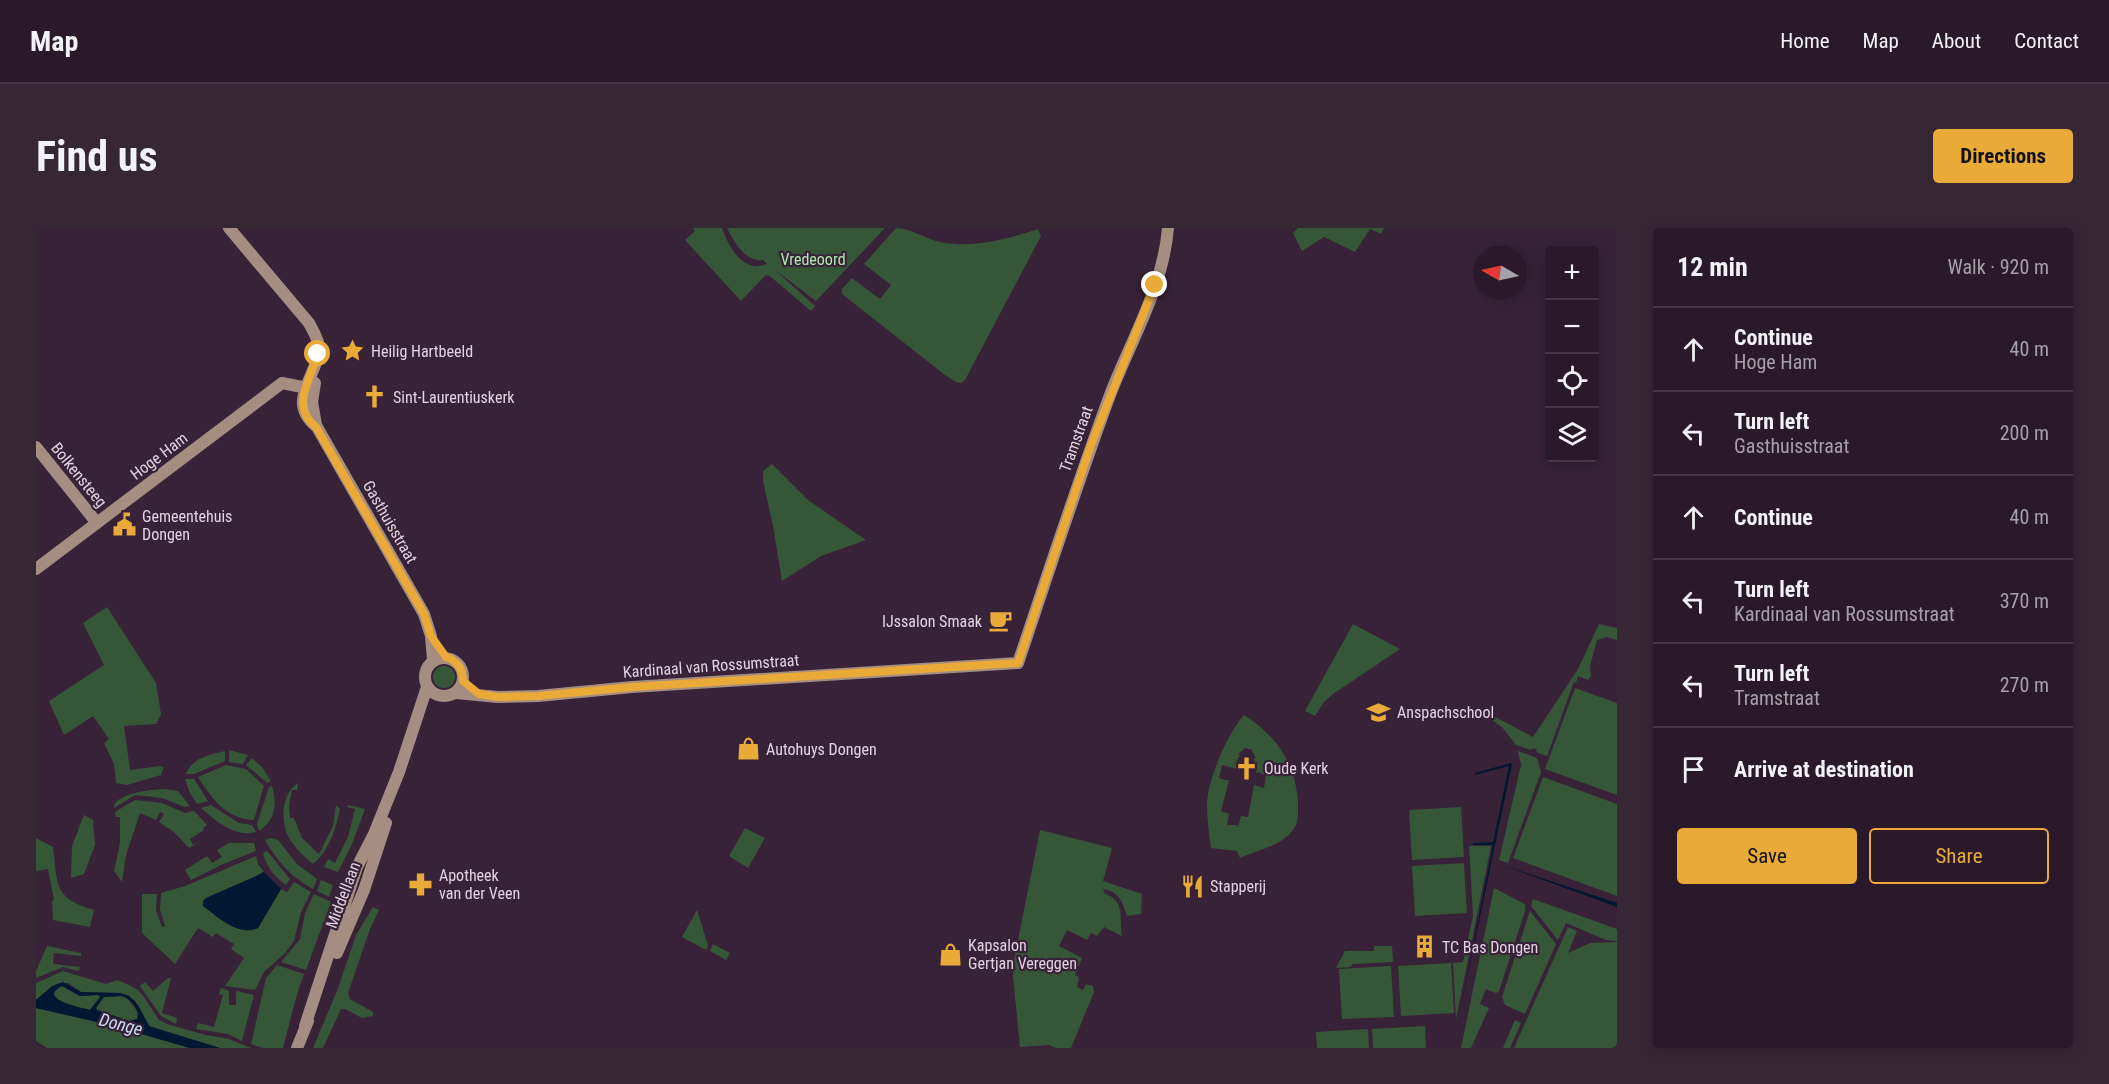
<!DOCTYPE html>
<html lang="en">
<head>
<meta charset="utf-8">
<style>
	body { margin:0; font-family:"Roboto Condensed",sans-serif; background:#362735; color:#f1f3f6 }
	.controls { position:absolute; right:18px; top:18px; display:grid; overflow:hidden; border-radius:6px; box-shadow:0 3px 15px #0003 }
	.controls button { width:54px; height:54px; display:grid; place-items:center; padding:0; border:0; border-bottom:2px solid #463846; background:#2a1a29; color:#f1f3f6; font:30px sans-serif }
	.compass { position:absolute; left:1437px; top:18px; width:54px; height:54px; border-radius:50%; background:#2a1a29; box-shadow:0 3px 15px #0003; rotate:279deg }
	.stop { position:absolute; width:18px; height:18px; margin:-14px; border:4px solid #eaaa38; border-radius:50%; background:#fff }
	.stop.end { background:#eaaa38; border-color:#fff; box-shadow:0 2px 6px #0008 }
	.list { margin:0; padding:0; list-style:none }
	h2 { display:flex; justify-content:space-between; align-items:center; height:78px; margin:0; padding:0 24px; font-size:26px }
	h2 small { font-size:20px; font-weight:400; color:#a5a1a8 }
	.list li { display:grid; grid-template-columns:39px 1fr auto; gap:18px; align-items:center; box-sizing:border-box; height:84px; padding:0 24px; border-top:2px solid #463846 }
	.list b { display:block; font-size:22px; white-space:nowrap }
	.list p { margin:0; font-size:20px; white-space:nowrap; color:#a5a1a8 }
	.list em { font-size:20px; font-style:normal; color:#a5a1a8 }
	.actions { display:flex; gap:12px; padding:18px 24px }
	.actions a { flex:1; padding:14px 0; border:2px solid #eaaa38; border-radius:6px; text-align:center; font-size:21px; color:#eaaa38 }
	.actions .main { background:#eaaa38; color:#111 }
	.icon { flex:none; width:33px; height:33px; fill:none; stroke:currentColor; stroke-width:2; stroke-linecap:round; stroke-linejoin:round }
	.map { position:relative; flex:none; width:1581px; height:820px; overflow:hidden; border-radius:6px }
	header { display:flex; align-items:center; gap:36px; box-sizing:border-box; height:84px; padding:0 30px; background:#2a1a29; border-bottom:2px solid #463846 }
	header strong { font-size:28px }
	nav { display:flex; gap:33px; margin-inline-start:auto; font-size:21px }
	.intro { display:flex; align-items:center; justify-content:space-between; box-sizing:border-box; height:144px; padding:0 36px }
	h1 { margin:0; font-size:42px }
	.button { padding:15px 27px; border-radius:6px; background:#eaaa38; color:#111; font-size:21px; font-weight:700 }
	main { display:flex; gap:36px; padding:0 36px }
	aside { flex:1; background:#2a1a29; border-radius:6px; box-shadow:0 3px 15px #0003 }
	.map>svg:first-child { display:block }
</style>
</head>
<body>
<header>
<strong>Map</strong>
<nav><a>Home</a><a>Map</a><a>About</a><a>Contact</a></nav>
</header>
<div class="intro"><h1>Find us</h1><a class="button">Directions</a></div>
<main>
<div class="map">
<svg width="1581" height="820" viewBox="0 0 1581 820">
	<rect width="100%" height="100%" fill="#382237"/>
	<path fill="#365638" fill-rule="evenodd" d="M657,0H686C693,20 708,46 731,36L727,32C710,35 697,13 691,0H849L780,73L739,42L779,78L775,83L735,49L730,47L705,73L649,12L659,3Z
		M860,0C875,0 889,11 904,14C937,21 972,11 1002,1L1005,8L929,152L925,155L920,154L909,147L806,66V61L816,50L844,71L855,57L828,36Z
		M1262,0H1348L1345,6L1334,1L1319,24L1288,9L1266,23L1257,5Z
		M736,236L772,272L830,312L785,328L746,353L737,298L727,253V243Z
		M71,379L120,455L125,486L120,496L88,498L94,542L124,538L128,539L125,547L91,557L80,555L78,536L68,515L73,511L57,488L28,507L13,473L68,437L47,395Z
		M1317,396L1364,421L1297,466L1288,474L1279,488L1269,483Z
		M1563,396L1581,400V412L1571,409L1561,412L1554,438L1555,448L1552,452L1542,448L1540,455L1538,454L1511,528L1500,524L1501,521L1496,520L1495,522L1480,517L1466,499L1450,488V484L1497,509L1542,441Z
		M397 449a11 11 0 1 1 22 0a11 11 0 1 1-22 0Z
		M1539,460L1581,475V567L1509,541Z
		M1208,487C1240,507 1260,536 1262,575C1262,584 1263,594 1257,602C1247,617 1220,623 1204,630L1201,623L1175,620C1173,606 1171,591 1171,577C1171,553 1192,504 1208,487ZM1209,520L1217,522L1216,523L1220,530H1218L1219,535L1216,539L1220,541V545L1224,544L1225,546L1230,547L1228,560L1218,557L1212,589L1205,588L1202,599L1200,597H1191L1193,586L1185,583L1193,552H1189L1183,550L1186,537L1201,541L1202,537L1200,536H1202L1201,532L1204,527L1202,526Z
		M193,522L212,527L207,536L193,534Z
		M189,523V533L158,546H150C155,531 174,526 189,523Z
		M1482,523L1501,530L1505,544L1472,635L1463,632L1485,537Z
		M216,530L226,539L235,553L231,555L210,537Z
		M190,537L210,541L228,558L218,592C190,591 176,571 162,549Z
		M1507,549L1581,576V668L1477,630Z
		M149,551H158L172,573L161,576L154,565Z
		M262,555L261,562H256L253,577L254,590H258L266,610L283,626L297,598L300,577L304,581C300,601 293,623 277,636C267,628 258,619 252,608C244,592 246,565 262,555Z
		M236,558C241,575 240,592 223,603L221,596L233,559Z
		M128,561L142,563L154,578L149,579L126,570L99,567L78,580L79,575C90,564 113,562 128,561Z
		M99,572L126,575L149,585L158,583L171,597L167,600L168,602L154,611L157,617L167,612L153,620L138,604L123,594L128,586L124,584L120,592L104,585L90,627L86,654L78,643L84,615V589H80L79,584Z
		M175,577L203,595L216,597L220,604C199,610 180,593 165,580Z
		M312,577L329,581L316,616L302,644L288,639L292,631L299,635L312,609L319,581L311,579Z
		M1425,579L1428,629L1376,632L1373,582Z
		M48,587L57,592L59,617L48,646L35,650L36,618Z
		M709,600L729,610L712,640L693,628Z
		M1004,602L1076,620L1067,653L1106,666L1105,686L1091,688C1087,674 1082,663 1067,661L1069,666C1090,672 1083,692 1086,708L1068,699L1061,708L1055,705L1051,712L1031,702L1023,718L1046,730L1039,747L1043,749L1041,759L1047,762L1050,756L1057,758L1058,764L1035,820H1020L1013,817L984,819L977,749L978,732Z
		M0,610L17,619C22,657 17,670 58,682L54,699L17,692L16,673L18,672L12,641L0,643Z
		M236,610L242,612L261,636L281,651L277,661C255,649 241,633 229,612Z
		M193,615H218L220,623L185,637L155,652L149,642L171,628L176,635L186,629L181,622Z
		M1433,618H1455L1420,791L1417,735L1427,734L1437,688Z
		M231,623L254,651L250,657C238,648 231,640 227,625Z
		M220,628L222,636L228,644L216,650L170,670C184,684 200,710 222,700L245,661L251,664L258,654L275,664L265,684L258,713L249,725L228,744L219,762L189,758L208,730L195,721L198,716L180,705L177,709L162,700L139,736L106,705V666H121L120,682L126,699L129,698L124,681L125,665L149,658Z
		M1428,635L1431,685L1379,688L1376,638Z
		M285,652L297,657L293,669L281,663Z
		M1458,660L1487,675L1489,677V683L1463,763L1460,765L1450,761L1444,776L1453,780L1435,820H1425Z
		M278,666L295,674L270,742L245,734L264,711L269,685Z
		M1497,671L1581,701V713L1570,712L1530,695L1522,712L1495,678Z
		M337,679L343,682L334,701L312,765L314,771L337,784V788L326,790L309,781H305L287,820H277L301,763L320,707Z
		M661,682L672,717L670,722L646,709Z
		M1494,683L1520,716L1489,786L1469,777L1466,769Z
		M1532,699L1541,703L1532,725L1554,715L1581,714V820H1478Z
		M677,716L694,725L690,732L674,723Z
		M11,718L45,725V728L18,725L17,736L44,739L43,743L27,739L0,750V743Z
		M1338,718H1356L1357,734L1317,736L1314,739L1300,740L1309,723H1338Z
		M1415,735L1418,785L1365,788L1362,738Z
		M241,737L268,746L261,766L247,820H227L215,816L230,750Z
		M1355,738L1358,789L1306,791L1303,741Z
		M27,743L70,756L81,752L93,757L102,762L108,769L123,792L134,797L170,807L193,811L215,820H184L114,799L99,773L93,768L84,765L45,764L32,755L20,756L0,772V755Z
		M132,750H135L126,785L141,790L140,796L125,788L104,758L109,754L117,763Z
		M26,758L44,768L62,767L64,769L54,782L23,775L18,770V764Z
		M185,760L193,763V777H200V763L218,767L206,813L192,806L160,801L162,795L178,799L187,767L183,766Z
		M85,768L92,771L102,784L101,791L93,793L61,782L60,780L68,769Z
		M0,780L74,797L154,820H11L0,813Z
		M1479,792L1485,795L1474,820H1467Z
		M1389,798L1390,820H1337L1336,801Z
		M1332,801L1333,820H1281L1280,804Z"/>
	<path fill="#011732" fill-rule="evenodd" d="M1475,535L1476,536L1423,789L1457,617H1437V615L1457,614L1473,538L1439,547V545Z
		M1466,637L1581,675V679Z
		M228,644L245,661L222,700C202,709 182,689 167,678V673L170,670L216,650Z
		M27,754L45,764L84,765L93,768L102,777L113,798L184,820H154L74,797L0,780V772L16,758ZM26,758L44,768L62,767L64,769L54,782C46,780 0,771 26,758ZM85,768C94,770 101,779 102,787L101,791L93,793L61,782L60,780L68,769Z"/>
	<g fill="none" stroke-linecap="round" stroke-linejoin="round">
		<path stroke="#a58d82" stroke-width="12" d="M193,0L273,95C277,103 283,111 283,121C281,150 249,173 281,199L388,386L395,408L397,432
			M279,155L276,174L280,197
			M0,219L61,295
			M0,341L246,155L276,161
			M389 449a19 19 0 1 1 38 0a19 19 0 1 1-38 0Z
			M420,465L462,469L502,468L596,459L982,435C1012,346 1041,256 1074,167C1095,112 1127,60 1132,0
			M301,725L328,662L350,595
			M269,798L321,639L338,606L363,544L391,459
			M261,820L272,793"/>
	</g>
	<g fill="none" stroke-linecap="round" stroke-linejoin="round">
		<path stroke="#eaaa38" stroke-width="8" d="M282,126C274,152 254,178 280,199L388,386L395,408L410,429C422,433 427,441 427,453L443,466L462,469L502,468L596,459L964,436L982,435L1055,217L1119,57"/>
	</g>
	<defs>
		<symbol id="sight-bare" viewBox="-9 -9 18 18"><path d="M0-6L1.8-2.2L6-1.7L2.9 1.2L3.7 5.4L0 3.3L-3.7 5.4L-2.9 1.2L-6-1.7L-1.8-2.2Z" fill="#eaaa38" stroke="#382237" stroke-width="2.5" paint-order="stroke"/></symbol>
		<symbol id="church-bare" viewBox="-9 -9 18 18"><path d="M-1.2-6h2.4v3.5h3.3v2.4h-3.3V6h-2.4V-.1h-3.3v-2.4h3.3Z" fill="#eaaa38" stroke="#382237" stroke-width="2.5" paint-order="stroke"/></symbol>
		<symbol id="civic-bare" viewBox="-9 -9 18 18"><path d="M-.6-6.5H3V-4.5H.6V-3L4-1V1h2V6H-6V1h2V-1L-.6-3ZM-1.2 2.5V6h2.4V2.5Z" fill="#eaaa38" stroke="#382237" stroke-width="2.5" paint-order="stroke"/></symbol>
		<symbol id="cafe-bare" viewBox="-9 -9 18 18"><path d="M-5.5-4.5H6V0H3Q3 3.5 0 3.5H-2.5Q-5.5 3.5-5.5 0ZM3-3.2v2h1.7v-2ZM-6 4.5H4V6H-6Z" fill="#eaaa38" stroke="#382237" stroke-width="2.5" paint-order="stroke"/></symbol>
		<symbol id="school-bare" viewBox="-9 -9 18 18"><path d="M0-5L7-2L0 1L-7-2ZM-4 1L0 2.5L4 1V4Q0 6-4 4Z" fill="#eaaa38" stroke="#382237" stroke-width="2.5" paint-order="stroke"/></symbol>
		<symbol id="shop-bare" viewBox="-9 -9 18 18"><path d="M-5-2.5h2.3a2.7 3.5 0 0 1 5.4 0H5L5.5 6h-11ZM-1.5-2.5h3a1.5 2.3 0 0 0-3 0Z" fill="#eaaa38" stroke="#382237" stroke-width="2.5" paint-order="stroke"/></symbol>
		<symbol id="pharmacy-bare" viewBox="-9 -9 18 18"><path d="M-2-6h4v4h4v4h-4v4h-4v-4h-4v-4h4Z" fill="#eaaa38" stroke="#382237" stroke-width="2.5" paint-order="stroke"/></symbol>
		<symbol id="restaurant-bare" viewBox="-9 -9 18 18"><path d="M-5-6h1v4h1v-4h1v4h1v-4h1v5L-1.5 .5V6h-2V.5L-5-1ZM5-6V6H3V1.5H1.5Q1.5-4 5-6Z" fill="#eaaa38" stroke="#382237" stroke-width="2.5" paint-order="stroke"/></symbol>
		<symbol id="building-bare" viewBox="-9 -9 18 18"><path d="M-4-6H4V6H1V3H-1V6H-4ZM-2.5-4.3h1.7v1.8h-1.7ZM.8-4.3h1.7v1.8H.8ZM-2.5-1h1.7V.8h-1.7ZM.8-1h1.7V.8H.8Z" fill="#eaaa38" stroke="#382237" stroke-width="2.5" paint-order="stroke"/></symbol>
	</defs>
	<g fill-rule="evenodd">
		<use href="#sight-bare" x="300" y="106" width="33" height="33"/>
		<use href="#church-bare" x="322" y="152" width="33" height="33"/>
		<use href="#civic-bare" x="72" y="280" width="33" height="33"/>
		<use href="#cafe-bare" x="948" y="376" width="33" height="33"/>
		<use href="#school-bare" x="1326" y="468" width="33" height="33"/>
		<use href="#shop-bare" x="696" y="504" width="33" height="33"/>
		<use href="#church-bare" x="1194" y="524" width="33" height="33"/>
		<use href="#pharmacy-bare" x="368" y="640" width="33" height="33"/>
		<use href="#restaurant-bare" x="1140" y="642" width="33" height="33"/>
		<use href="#building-bare" x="1372" y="702" width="33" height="33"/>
		<use href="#shop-bare" x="898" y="710" width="33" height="33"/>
	</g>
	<g text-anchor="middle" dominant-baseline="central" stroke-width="4.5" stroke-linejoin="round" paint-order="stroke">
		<g font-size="16" fill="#abe9ac" stroke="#382237">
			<text x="777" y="31">Vredeoord</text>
		</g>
		<g font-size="16" fill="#e2d3e0" stroke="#382237" text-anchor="start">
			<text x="335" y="123">Heilig Hartbeeld</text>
			<text x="357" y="169">Sint-Laurentiuskerk</text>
			<text x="106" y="288">Gemeentehuis<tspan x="106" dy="18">Dongen</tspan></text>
			<text x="946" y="393" text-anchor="end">IJssalon Smaak</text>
			<text x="1361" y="484">Anspachschool</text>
			<text x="730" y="521">Autohuys Dongen</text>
			<text x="1228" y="540">Oude Kerk</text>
			<text x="403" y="647">Apotheek<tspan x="403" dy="18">van der Veen</tspan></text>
			<text x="1174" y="658">Stapperij</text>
			<text x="932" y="717">Kapsalon<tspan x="932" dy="18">Gertjan Vereggen</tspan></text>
			<text x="1406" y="719">TC Bas Dongen</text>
		</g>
		<g font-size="16" fill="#e2d3e0" stroke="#382237">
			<text transform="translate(1040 211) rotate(-70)">Tramstraat</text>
			<text transform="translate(123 228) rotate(-37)">Hoge Ham</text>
			<text transform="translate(43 247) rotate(51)">Bolkensteeg</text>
			<text transform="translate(354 294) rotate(60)">Gasthuisstraat</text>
			<text transform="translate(675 438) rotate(-4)">Kardinaal van Rossumstraat</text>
			<text transform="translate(307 667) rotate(-69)">Middellaan</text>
		</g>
		<g font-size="18" font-style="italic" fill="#c9def8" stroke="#382237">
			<text transform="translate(85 796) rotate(14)">Donge</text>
		</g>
	</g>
</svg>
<div class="controls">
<button>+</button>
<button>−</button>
<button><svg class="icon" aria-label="locate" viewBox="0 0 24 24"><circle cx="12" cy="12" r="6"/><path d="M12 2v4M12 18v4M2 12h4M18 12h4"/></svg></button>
<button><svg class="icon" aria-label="layers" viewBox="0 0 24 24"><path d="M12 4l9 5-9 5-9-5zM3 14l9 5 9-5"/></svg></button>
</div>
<svg class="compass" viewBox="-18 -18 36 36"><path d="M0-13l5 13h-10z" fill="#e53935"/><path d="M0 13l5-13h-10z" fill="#a5a1a8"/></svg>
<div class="stop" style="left:282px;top:126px"></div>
<div class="stop end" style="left:1119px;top:57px"></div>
</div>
<aside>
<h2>12 min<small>Walk · 920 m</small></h2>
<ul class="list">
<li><svg class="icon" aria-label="ahead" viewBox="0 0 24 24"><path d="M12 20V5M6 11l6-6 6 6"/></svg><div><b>Continue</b><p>Hoge Ham</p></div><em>40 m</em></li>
<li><svg class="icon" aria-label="left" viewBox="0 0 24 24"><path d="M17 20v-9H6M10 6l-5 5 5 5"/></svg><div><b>Turn left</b><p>Gasthuisstraat</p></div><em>200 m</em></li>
<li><svg class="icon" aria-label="ahead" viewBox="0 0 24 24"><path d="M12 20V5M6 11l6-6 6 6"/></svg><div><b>Continue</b></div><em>40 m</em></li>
<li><svg class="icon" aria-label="left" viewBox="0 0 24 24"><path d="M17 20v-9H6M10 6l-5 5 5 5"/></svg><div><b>Turn left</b><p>Kardinaal van Rossumstraat</p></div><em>370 m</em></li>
<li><svg class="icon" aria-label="left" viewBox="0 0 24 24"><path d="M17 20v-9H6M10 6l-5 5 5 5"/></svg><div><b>Turn left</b><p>Tramstraat</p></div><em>270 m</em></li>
<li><svg class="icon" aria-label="arrive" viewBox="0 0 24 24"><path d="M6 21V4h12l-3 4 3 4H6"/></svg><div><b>Arrive at destination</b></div></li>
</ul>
<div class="actions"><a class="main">Save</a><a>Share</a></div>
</aside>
</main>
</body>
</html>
